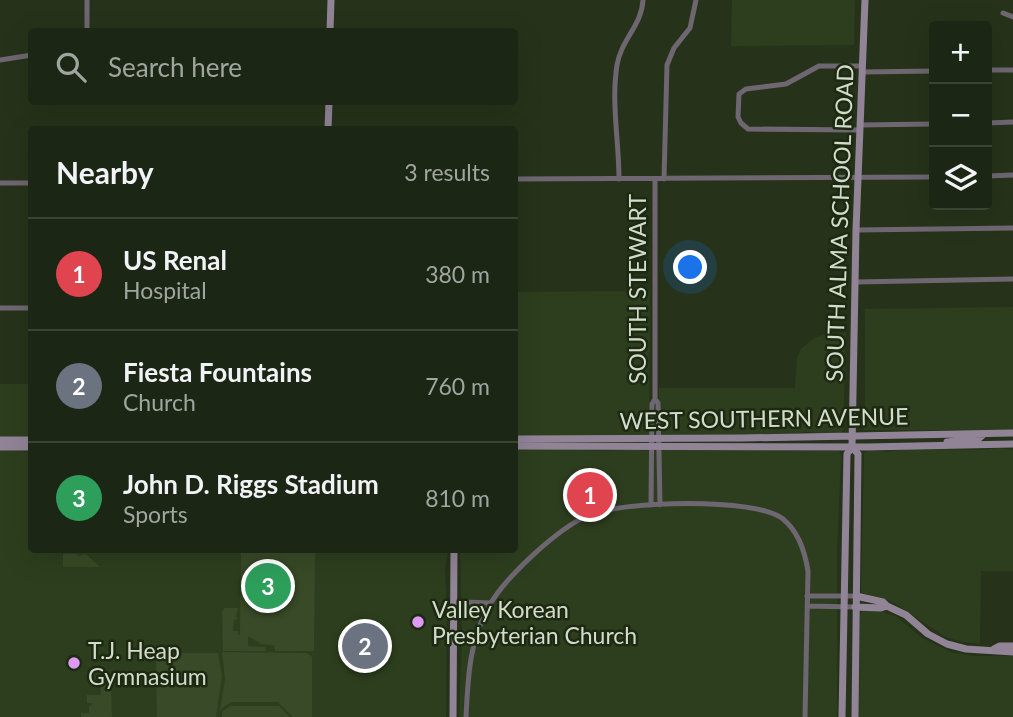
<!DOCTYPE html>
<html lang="en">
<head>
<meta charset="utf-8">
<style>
	body { margin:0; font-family:Lato,sans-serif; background:#252e1d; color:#f1f3f6 }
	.controls { position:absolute; right:21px; top:21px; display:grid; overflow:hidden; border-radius:7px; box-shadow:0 7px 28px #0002 }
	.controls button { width:63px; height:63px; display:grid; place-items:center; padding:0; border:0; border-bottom:2px solid #3a4334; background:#1c2614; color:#f1f3f6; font:35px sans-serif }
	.you { position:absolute; left:691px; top:268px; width:24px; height:24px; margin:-18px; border:5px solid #fff; border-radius:50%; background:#1a73e8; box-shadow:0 0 0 10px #1a73e833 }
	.badge { display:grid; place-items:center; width:46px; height:46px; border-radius:50%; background:#8c9099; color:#fff; font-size:23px; font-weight:700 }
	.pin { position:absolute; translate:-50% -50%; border:4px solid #fff; box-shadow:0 2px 7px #0006 }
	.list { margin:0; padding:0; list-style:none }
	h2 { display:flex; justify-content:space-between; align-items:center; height:91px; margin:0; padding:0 28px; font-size:30px }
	h2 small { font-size:23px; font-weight:400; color:#a0a5a0 }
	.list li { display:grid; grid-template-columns:46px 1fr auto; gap:21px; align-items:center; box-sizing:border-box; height:112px; padding:0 28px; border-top:2px solid #3a4334 }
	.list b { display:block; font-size:26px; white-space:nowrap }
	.list p { margin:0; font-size:23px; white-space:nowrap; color:#a0a5a0 }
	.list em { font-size:23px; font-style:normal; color:#a0a5a0 }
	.icon { flex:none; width:38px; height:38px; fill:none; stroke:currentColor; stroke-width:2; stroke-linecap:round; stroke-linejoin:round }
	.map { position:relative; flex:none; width:1013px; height:717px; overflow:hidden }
	.search { position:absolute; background:#1c2614; box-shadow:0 7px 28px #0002; left:28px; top:28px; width:490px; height:77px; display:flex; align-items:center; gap:18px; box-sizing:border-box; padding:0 24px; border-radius:7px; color:#a0a5a0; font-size:26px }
	.panel { position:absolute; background:#1c2614; box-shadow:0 7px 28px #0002; left:28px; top:126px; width:490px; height:427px; border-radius:7px }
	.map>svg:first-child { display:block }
</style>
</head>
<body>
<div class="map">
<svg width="1013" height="717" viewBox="0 0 1013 717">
	<rect width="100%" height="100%" fill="#26331a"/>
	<path fill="#2d3e1e" d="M732,0H855L854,45L731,46Z
		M650,291L649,436L531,437L515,435V292Z
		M1013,307V430H864L861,423L865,409V309Z
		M829,333H846L843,428L841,434L805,432L787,435L661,436L659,432V388H795L797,358L801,349L814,338Z
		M0,384H31V438H0Z
		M515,448H567L597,451L667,448L839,451L841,455L837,549V717H459L462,638L460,550H514Z
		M997,448L1013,450V571H981L980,644L958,641L944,636L896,604L883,598L864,594L861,591L864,453L870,450L886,452L907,449L984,450Z
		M0,450L31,452L32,550H448L445,570L447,612L446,717H0Z
		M864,609L883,612L897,617L922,638L953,653L976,656H1013V717H859L860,615Z"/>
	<path fill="#384a27" d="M241,550H315L314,651H275L274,645L261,644L248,636V646L265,647L266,651H223L222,611L225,608H238L236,616L238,619L234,620L233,631H238V635H240Z
		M63,554H76L78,556L86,554L100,567H63Z
		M222,652L307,653L312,657V717H293L278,702H231L220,710L225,679Z
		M156,653H218L222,676L216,717H157Z
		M100,685H111L112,717H81V713H89V706L92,705L91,703H87V695H101Z
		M230,706H279L290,717H222V712Z"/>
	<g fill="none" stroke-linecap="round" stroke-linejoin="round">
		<path stroke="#6e6671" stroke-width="5" d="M1003,13L1013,17
			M87,32V0
			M0,60L32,55
			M987,70H1013
			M862,72L934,71
			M987,123L1013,122
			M860,125L934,124
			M860,130L748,129L741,123L738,117L739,94L746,89L786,84L819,66H863
			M987,176L1013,175
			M514,179L934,177
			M619,179C619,141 611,103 617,65C621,40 642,25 643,0
			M664,179L667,65L674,48L690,28L696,0
			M0,183H32
			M856,230L1013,228
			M856,282L1013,279
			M0,308H32
			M655,399L658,403L660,505
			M651,505L652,404L655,399V179
			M807,596H856
			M453,606L463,602L491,603
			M453,606L487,609
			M807,606L855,607
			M466,717C468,679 469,642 488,608C504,578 558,528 589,515C622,501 756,497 783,519C799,532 805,552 808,571L805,717"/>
		<path stroke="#928497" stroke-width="7" d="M330,32L331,0
			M328,130L329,102
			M514,439L742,438L1013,433
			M0,440H32
			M947,442L978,439L984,434
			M514,446L867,447L1013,444
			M0,447H32
			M852,447L858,454L855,717
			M856,596L883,602L887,606L906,615L928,634L947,644L966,649L1013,652
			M855,607L881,608L887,606
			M994,649L1000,646H1013
			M453,717L454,550
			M842,717L847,454L852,447L856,230L865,0"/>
	</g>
	<g fill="#dd99f3" stroke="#1d2910" stroke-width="2.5">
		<circle cx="418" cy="622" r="7"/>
		<circle cx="74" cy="663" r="7"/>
	</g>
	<g text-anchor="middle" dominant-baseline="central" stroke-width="5" stroke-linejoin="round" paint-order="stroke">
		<g font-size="23" fill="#d3dccc" stroke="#1d2910">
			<text transform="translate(839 223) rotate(-88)">SOUTH ALMA SCHOOL ROAD</text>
			<text transform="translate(637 289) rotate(-90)">SOUTH STEWART</text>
			<text transform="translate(764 418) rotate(-1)">WEST SOUTHERN AVENUE</text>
		</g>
		<g font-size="23" fill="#d3dccc" stroke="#1d2910" text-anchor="start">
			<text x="432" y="609">Valley Korean<tspan x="432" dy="26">Presbyterian Church</tspan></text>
			<text x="88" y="650">T.J. Heap<tspan x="88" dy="26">Gymnasium</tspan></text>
		</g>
	</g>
</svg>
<div class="controls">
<button>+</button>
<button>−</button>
<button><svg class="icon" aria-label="layers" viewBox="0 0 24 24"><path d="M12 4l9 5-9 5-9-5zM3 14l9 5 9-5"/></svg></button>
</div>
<div class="you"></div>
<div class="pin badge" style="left:590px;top:495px;background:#e0444e">1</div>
<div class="pin badge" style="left:365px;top:646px;background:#6b7280">2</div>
<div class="pin badge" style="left:268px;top:586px;background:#2e9e5b">3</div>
<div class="search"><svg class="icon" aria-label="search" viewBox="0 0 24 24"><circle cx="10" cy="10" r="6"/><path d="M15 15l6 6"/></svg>Search here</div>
<section class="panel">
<h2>Nearby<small>3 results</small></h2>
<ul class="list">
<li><span class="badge" style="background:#e0444e">1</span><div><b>US Renal</b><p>Hospital</p></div><em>380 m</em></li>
<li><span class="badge" style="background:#6b7280">2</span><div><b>Fiesta Fountains</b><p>Church</p></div><em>760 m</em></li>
<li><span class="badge" style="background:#2e9e5b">3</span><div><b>John D. Riggs Stadium</b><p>Sports</p></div><em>810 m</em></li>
</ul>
</section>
</div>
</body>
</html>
